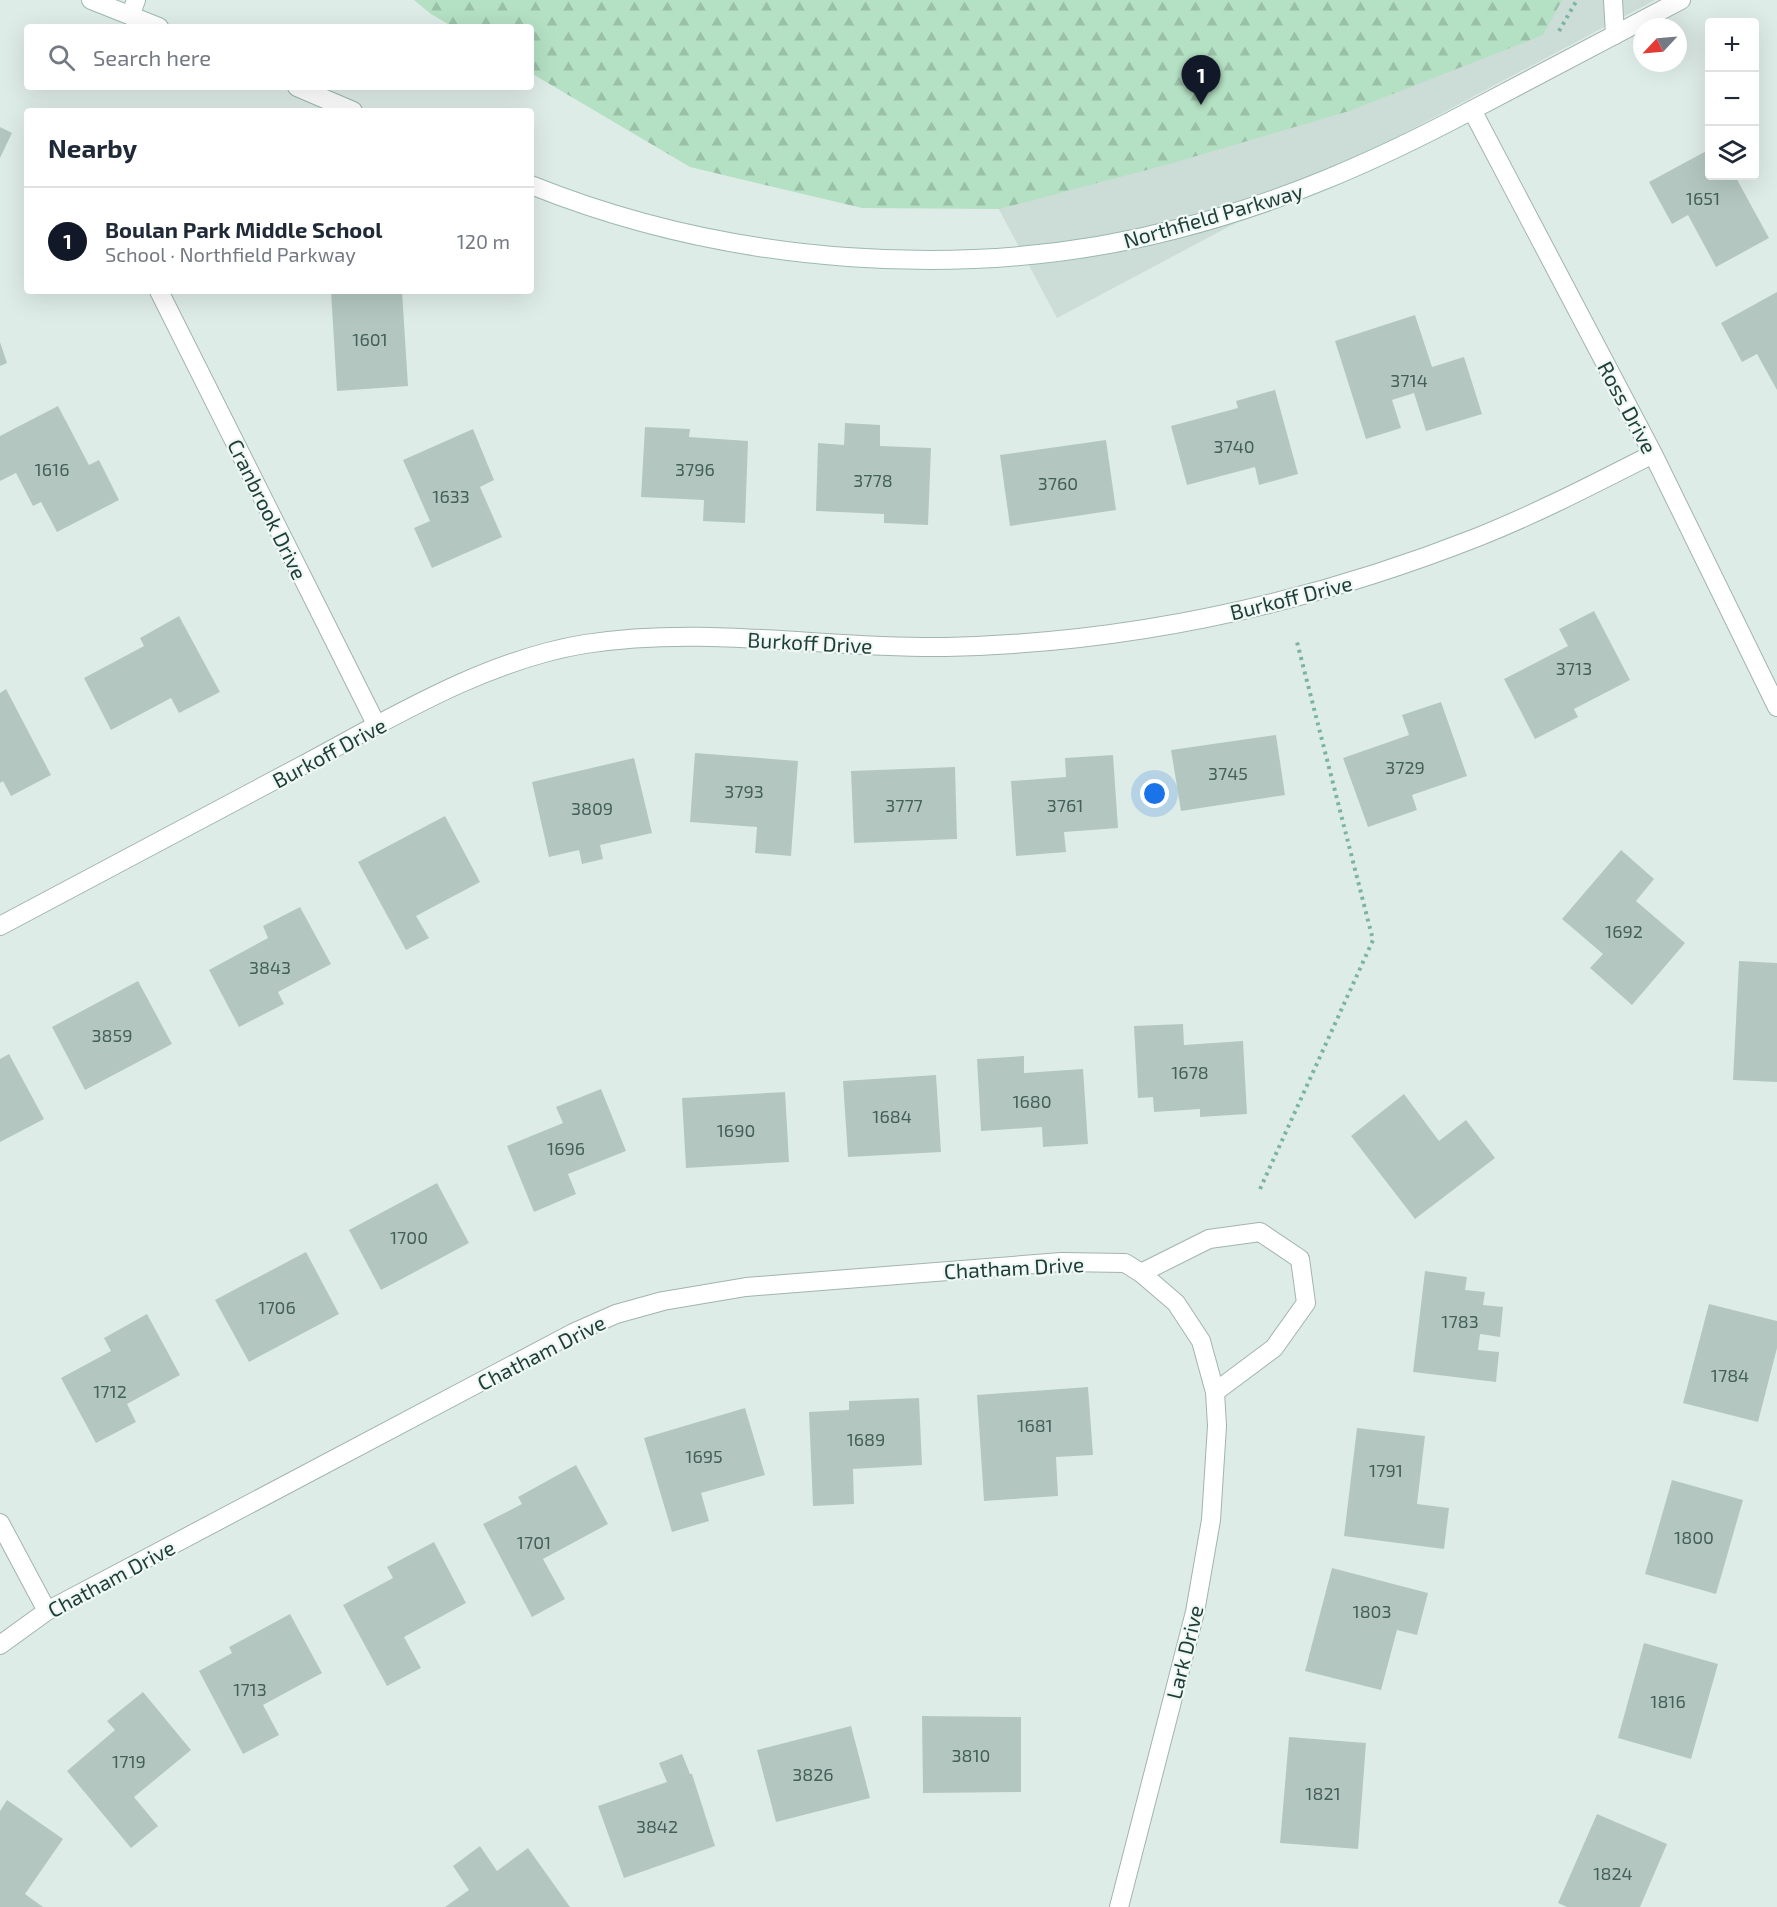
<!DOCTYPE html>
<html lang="en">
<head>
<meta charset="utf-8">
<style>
	body { margin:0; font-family:"Exo 2",sans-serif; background:#f2f2f3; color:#1f2937 }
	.controls { position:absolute; right:18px; top:18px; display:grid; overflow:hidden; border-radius:6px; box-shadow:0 6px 24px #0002 }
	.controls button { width:54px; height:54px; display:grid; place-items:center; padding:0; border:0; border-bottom:2px solid #e0e1e3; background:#fff; color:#1f2937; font:30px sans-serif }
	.compass { position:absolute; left:1633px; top:18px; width:54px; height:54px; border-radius:50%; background:#fff; box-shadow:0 6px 24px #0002; rotate:244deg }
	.you { position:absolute; left:1155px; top:794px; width:21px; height:21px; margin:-15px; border:4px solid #fff; border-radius:50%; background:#1a73e8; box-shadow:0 0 0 9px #1a73e833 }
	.badge { display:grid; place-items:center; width:39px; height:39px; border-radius:50%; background:#111827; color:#fff; font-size:20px; font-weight:700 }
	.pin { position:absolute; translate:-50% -50px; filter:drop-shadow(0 2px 3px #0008) }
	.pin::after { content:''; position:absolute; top:32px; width:21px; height:18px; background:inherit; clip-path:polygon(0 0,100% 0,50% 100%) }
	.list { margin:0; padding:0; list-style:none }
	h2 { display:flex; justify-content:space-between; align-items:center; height:78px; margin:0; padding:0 24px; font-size:26px }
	h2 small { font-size:20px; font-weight:400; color:#747a83 }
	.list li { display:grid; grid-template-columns:39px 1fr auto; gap:18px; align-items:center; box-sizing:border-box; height:108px; padding:0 24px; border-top:2px solid #e0e1e3 }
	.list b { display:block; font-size:22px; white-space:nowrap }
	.list p { margin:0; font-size:20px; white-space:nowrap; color:#747a83 }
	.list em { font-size:20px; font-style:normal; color:#747a83 }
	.icon { flex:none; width:33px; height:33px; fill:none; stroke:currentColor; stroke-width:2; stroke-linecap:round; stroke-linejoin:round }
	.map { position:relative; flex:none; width:1777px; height:1907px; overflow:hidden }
	.search { position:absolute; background:#fff; box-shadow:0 6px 24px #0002; left:24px; top:24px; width:510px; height:66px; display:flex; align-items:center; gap:15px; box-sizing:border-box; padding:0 21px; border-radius:6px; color:#747a83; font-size:22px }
	.panel { position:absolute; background:#fff; box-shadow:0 6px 24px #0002; left:24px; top:108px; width:510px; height:186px; border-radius:6px }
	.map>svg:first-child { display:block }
</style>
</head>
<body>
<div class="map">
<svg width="1777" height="1907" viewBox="0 0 1777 1907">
	<defs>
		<pattern id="forest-firs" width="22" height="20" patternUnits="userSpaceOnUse" patternTransform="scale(1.5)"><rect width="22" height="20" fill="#b4e0c3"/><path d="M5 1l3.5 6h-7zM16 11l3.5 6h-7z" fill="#9ac1a8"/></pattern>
	</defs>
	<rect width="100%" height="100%" fill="#deece7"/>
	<path fill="#ccdcd6" d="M887,0H1655L1057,318Z"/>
	<path fill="url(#forest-firs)" d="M414,0H1562L1543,35L1349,111L1169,164L999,209L862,208L690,167L531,73V27H453L431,14Z"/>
	<path fill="#b3c7c0" d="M0,127L12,133L0,158Z
		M1710,149V176H1735L1769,238L1716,267L1688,215L1672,224L1649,182Z
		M331,291H402L408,386L337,391Z
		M1777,292V390L1757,354L1742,362L1721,323Z
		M1415,315L1432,367L1464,357L1482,414L1426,431L1414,393L1392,400L1401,428L1366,439L1335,341Z
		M0,342L7,363L0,366Z
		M1275,390L1298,474L1259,485L1255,467L1187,485L1171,426L1238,408L1236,401Z
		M58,406L89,465L99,460L119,500L57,532L41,502L33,506L16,473L0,481V436Z
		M845,423L880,425V446L931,448L928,525L884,523V514L816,511L818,443L844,445Z
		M645,427L690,429L689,437L748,441L745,523L703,521L704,500L641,497Z
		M473,429L494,480L480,487L502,537L432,568L414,528L430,521L403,460Z
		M1106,440L1116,510L1010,526L1000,455Z
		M1594,611L1630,680L1574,709L1578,717L1535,739L1504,679L1568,646L1559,629Z
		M179,616L220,692L179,713L171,698L111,730L84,678L144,646L140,638Z
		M6,689L51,775L11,796L3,781L0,783V693Z
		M1441,702L1467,776L1412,795L1417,810L1368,827L1343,758L1409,735L1402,715Z
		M1276,735L1285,795L1181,811L1171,750Z
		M695,753L798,761L791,856L755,853L757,827L690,822Z
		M1113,755L1118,828L1064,832L1066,852L1016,856L1011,781L1066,777L1065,758Z
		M634,758L652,833L600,845L603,859L582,864L579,850L549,857L532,782Z
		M955,767L957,839L854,843L851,771Z
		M445,816L480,882L416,916L429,938L406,950L358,862Z
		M1621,850L1654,879L1636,901L1685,943L1632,1005L1590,968L1603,954L1562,919Z
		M300,907L331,964L278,992L284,1004L239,1027L209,970L268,938L263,926Z
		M1739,961L1777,963V1082L1733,1080Z
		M138,981L172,1044L85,1090L52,1027Z
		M1183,1024L1184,1045L1243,1041L1247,1114L1200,1117V1109L1154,1112L1153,1097L1138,1098L1134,1026Z
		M9,1054L44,1119L0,1142V1059Z
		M1024,1056V1073L1083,1069L1088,1144L1043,1147L1042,1127L981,1131L977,1059Z
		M936,1075L941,1152L848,1157L843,1081Z
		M601,1089L626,1151L568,1174L576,1194L534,1212L507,1146L563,1123L556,1107Z
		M785,1092L789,1162L686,1168L682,1098Z
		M1404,1094L1439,1141L1466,1120L1495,1158L1415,1219L1351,1136Z
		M437,1183L469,1243L381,1290L349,1230Z
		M306,1252L339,1314L249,1362L215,1300Z
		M1425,1271L1467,1277L1465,1290L1485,1292L1483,1305L1503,1307L1500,1337L1480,1334L1478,1350L1499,1352L1496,1382L1413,1372Z
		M1709,1304L1777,1321V1348L1758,1422L1683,1403Z
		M147,1314L180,1375L127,1404L136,1422L96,1443L61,1378L111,1351L104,1338Z
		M1088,1387L1093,1455L1056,1457L1058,1496L984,1501L977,1395Z
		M919,1398L922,1465L853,1469L854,1504L813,1506L809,1412L849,1410V1401Z
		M745,1408L765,1475L701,1493L709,1521L672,1532L644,1438Z
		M1357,1428L1425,1436L1417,1504L1449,1508L1444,1549L1344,1536Z
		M576,1465L608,1524L543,1559L565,1599L532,1617L483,1524L522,1504L518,1497Z
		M1672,1480L1743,1500L1716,1594L1645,1574Z
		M434,1542L466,1603L404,1637L421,1668L387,1686L343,1605L393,1578L387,1567Z
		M1332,1568L1428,1593L1417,1635L1397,1630L1381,1690L1305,1671Z
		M290,1614L322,1673L263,1705L279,1735L243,1754L199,1671L232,1653L229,1647Z
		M1644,1643L1718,1664L1691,1759L1618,1738Z
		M143,1692L191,1750L134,1797L158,1826L131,1848L67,1771L115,1730L107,1721Z
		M922,1716L1021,1717V1792L923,1793Z
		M851,1726L870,1798L776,1822L757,1750Z
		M1289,1737L1366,1743L1358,1849L1280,1843Z
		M682,1754L690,1774H692L715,1846L624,1878L598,1806L667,1782L659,1763Z
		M7,1800L63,1839L25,1894L43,1907H0V1811Z
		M1597,1814L1667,1844L1640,1907H1567L1558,1903Z
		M480,1846L497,1871L528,1848L570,1907H445L469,1890L453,1866Z"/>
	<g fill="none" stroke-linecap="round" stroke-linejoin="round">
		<defs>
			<path id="lane" d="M1613,0L1615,35
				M131,14L136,0"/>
			<path id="street" d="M1681,0L1472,110L1653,454L1777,707
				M159,291L377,726
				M0,926C101,873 202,819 303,765C391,718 486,660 585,644C705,625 826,649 946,647C1129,643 1308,604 1478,537C1538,513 1596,483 1653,454
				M1141,1273L1209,1239L1260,1232L1300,1259L1306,1303L1274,1348L1215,1392
				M0,1523L47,1611
				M0,1645L47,1611L573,1333L616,1314L663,1301L746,1287L1061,1262L1125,1263L1141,1273L1176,1303L1201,1341L1215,1392L1217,1426L1211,1520L1195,1612L1119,1907"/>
			<path id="secondary" d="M91,0L159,27
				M297,87L353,111
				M531,185C730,265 970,283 1177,229C1283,202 1376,161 1472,110"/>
		</defs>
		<use href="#lane" stroke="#a1b4af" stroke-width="20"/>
		<use href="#street" stroke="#a1b4af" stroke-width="20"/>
		<use href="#secondary" stroke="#9cb9b0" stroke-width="20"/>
		<path stroke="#7bb3a5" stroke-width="4" stroke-dasharray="3 4.5" stroke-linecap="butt" d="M1559,31L1577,0
			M1260,1189L1373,940L1297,642"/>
		<use href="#lane" stroke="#fff" stroke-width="18"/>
		<use href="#street" stroke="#fff" stroke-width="18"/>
		<use href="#secondary" stroke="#fff" stroke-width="18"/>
	</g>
	<g text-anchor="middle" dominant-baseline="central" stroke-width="4.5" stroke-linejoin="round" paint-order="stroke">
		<g font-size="18" fill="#436059">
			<text x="1703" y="198">1651</text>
			<text x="370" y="339">1601</text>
			<text x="1409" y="380">3714</text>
			<text x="1234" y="446">3740</text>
			<text x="52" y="469">1616</text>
			<text x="695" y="469">3796</text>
			<text x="873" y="480">3778</text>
			<text x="1058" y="483">3760</text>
			<text x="451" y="496">1633</text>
			<text x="1574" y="668">3713</text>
			<text x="1405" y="767">3729</text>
			<text x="1228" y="773">3745</text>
			<text x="744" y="791">3793</text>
			<text x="904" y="805">3777</text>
			<text x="1065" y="805">3761</text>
			<text x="592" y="808">3809</text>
			<text x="1624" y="931">1692</text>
			<text x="270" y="967">3843</text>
			<text x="112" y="1035">3859</text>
			<text x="1190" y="1072">1678</text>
			<text x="1032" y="1101">1680</text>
			<text x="892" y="1116">1684</text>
			<text x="736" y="1130">1690</text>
			<text x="566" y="1148">1696</text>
			<text x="409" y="1237">1700</text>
			<text x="277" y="1307">1706</text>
			<text x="1460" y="1321">1783</text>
			<text x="1730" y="1375">1784</text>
			<text x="110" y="1391">1712</text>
			<text x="1035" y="1425">1681</text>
			<text x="866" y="1439">1689</text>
			<text x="704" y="1456">1695</text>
			<text x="1386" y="1470">1791</text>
			<text x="1694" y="1537">1800</text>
			<text x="534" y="1542">1701</text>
			<text x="1372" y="1611">1803</text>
			<text x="250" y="1689">1713</text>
			<text x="1668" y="1701">1816</text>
			<text x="971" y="1755">3810</text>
			<text x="129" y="1761">1719</text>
			<text x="813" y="1774">3826</text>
			<text x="1323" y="1793">1821</text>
			<text x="657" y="1826">3842</text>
			<text x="1613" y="1873">1824</text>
		</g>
		<g font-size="21" fill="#1e3d37" stroke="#eff8f4">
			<text transform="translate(1213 215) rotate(-16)">Northfield Parkway</text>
			<text transform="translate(1628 407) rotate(62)">Ross Drive</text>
			<text transform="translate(268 509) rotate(64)">Cranbrook Drive</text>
			<text transform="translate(1291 597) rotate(-14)">Burkoff Drive</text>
			<text transform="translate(810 642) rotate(3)">Burkoff Drive</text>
			<text transform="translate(329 752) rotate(-28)">Burkoff Drive</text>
			<text transform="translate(1014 1267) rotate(-3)">Chatham Drive</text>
			<text transform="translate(541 1352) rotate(-27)">Chatham Drive</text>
			<text transform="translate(111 1578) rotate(-28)">Chatham Drive</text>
			<text transform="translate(1184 1652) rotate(-76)">Lark Drive</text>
		</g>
	</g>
</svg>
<div class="controls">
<button>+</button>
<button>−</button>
<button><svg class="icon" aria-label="layers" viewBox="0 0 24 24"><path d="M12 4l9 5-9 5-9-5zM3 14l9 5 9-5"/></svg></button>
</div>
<svg class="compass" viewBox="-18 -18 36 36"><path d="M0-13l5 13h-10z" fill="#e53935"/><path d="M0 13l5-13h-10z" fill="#747a83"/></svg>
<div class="you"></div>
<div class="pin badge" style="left:1201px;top:105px">1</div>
<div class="search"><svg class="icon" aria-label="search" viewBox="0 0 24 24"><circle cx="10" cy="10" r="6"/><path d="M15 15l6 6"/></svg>Search here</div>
<section class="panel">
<h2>Nearby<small></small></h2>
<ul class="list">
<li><span class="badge">1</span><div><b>Boulan Park Middle School</b><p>School · Northfield Parkway</p></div><em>120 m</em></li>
</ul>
</section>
</div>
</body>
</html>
